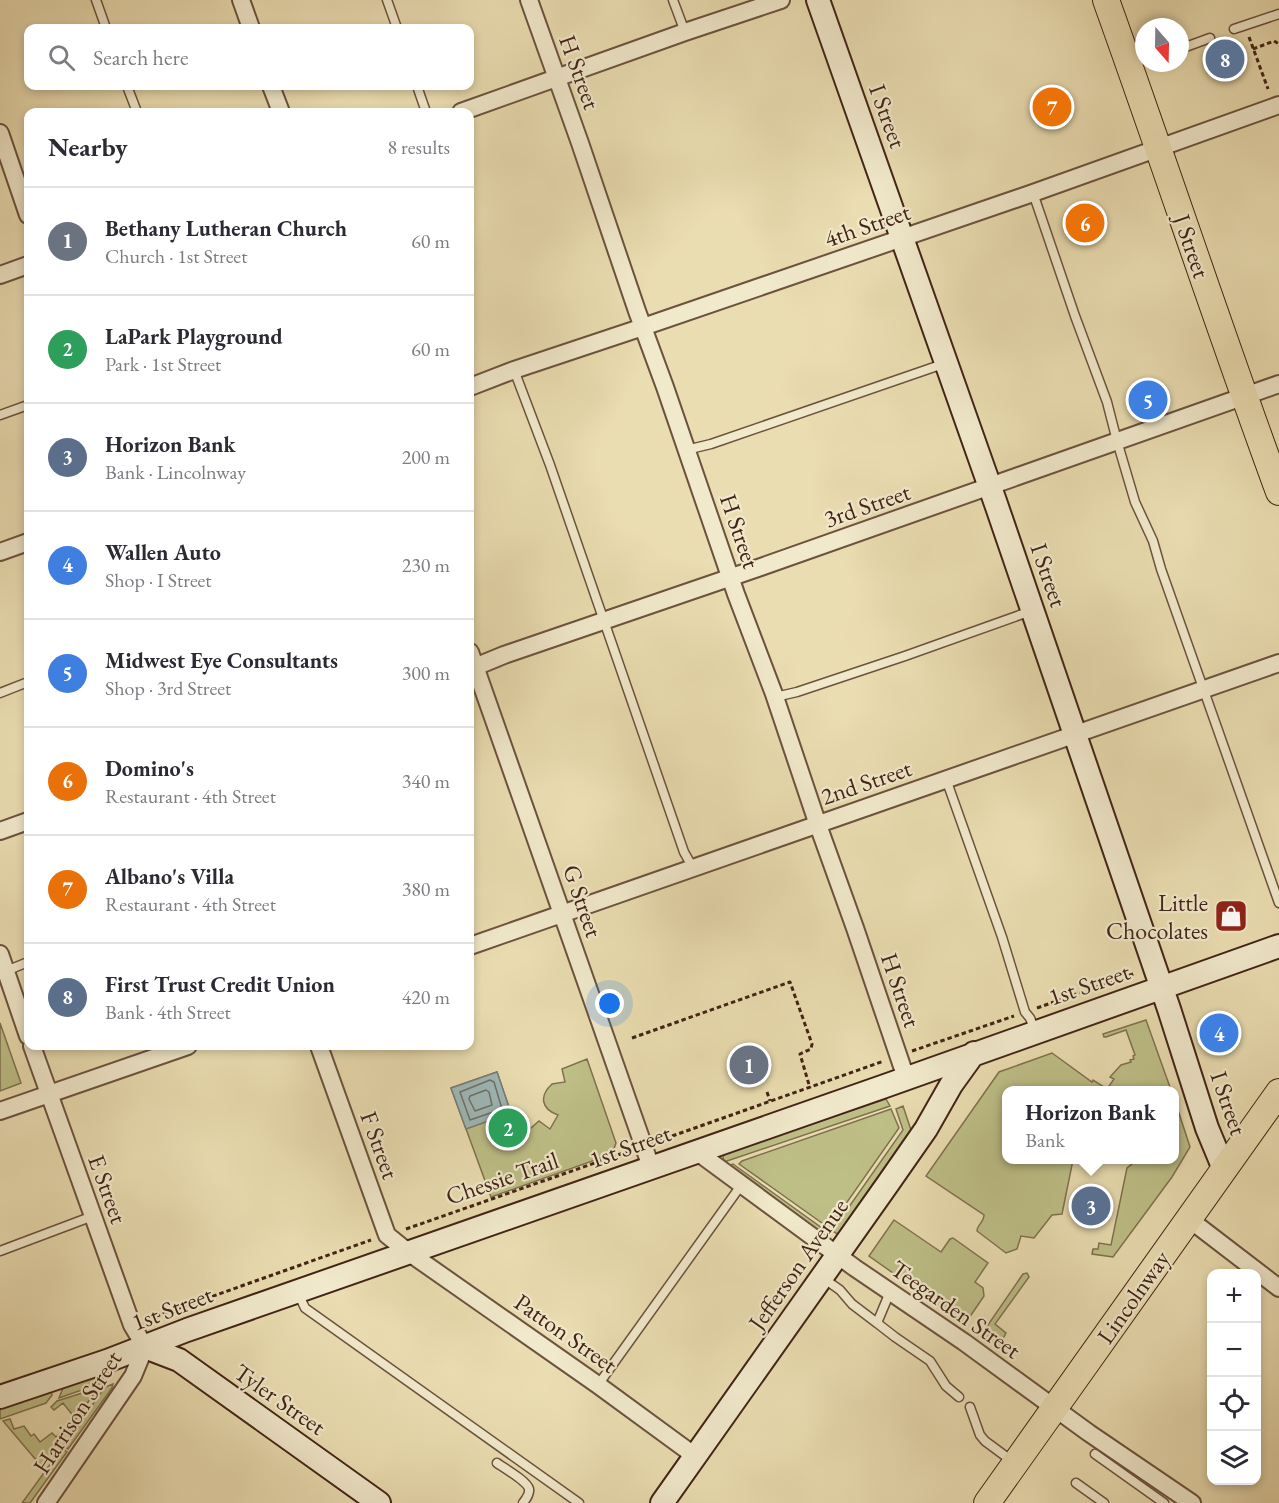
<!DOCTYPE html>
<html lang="en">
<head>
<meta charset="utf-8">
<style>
	body { margin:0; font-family:"EB Garamond",serif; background:#f2f2f3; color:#2b2b33 }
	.controls { position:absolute; right:18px; bottom:18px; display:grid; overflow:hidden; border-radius:12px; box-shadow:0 3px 9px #0003 }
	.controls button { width:54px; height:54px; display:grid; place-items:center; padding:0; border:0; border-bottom:2px solid #e1e1e2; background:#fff; color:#2b2b33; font:30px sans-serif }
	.compass { position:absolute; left:1135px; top:18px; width:54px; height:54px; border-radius:50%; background:#fff; box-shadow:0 3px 9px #0003; rotate:160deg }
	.you { position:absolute; left:610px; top:1004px; width:21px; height:21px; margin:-15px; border:4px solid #fff; border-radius:50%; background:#1a73e8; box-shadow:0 0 0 9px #1a73e833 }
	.badge { display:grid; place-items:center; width:39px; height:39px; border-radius:50%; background:#0b8043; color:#fff; font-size:20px; font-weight:700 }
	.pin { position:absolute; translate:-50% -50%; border:3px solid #fff; box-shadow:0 2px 6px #0006 }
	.popup { position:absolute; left:1002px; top:1086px; width:177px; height:78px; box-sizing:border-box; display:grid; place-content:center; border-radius:12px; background:#fff; filter:drop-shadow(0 2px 4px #0005); font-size:20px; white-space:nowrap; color:#7c7c81 }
	.popup b { font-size:22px; color:#2b2b33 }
	.popup::after { content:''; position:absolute; left:50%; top:100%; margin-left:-12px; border:12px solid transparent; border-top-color:#fff }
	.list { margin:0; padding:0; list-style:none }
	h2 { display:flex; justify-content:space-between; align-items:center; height:78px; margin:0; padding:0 24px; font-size:26px }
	h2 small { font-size:20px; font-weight:400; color:#7c7c81 }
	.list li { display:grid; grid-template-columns:39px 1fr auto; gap:18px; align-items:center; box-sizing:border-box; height:108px; padding:0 24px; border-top:2px solid #e1e1e2 }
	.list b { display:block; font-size:22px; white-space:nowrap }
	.list p { margin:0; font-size:20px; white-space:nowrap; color:#7c7c81 }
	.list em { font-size:20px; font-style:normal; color:#7c7c81 }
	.icon { flex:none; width:33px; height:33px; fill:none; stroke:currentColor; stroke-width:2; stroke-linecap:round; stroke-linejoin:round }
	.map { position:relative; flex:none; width:1279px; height:1503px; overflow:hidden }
	.search { position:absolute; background:#fff; box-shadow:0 3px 9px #0003; left:24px; top:24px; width:450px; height:66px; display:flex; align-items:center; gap:15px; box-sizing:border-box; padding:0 21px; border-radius:12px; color:#7c7c81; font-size:22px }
	.panel { position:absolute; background:#fff; box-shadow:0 3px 9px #0003; left:24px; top:108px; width:450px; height:942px; border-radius:12px }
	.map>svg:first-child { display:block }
</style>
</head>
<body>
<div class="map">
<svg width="1279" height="1503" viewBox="0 0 1279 1503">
	<rect width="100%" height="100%" fill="#eaddb1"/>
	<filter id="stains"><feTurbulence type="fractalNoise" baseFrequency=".00333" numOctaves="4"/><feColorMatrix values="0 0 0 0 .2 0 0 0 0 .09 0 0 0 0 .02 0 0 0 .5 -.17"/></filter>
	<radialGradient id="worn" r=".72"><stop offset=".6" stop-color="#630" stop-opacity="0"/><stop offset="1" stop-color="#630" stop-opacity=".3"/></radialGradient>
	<path fill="#bebf87" stroke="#80714f" stroke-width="1.5" d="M1146,1020L1171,1090H1007V1160H1073L1062,1214L1052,1215L1034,1238L1021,1236L1017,1249L1006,1253L977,1231C977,1225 984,1222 984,1215L926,1176L999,1072L1052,1053L1092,1082L1093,1080L1107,1089L1114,1079L1110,1077L1121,1065L1131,1062L1130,1060L1134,1059L1133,1056L1135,1055L1126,1030L1106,1037H1104L1103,1034Z
		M0,1023L21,1083L0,1091Z
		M587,1059L616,1143L612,1154L491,1197L451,1088L497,1072L511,1113L531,1128L539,1121L550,1129L558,1115C541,1109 539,1096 552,1084L565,1082L562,1069Z
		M886,1099L890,1106L724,1162L723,1157L725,1153Z
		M1175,1101L1190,1147L1172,1177L1113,1257L1092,1254L1093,1249H1098L1099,1243L1111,1245L1127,1168L1137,1160H1175Z
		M903,1106L911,1130L838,1234L832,1231L903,1130L896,1109Z
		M891,1109L899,1128L829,1228L739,1164L742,1161Z
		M733,1164L826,1231V1232L823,1234L728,1167Z
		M894,1220L941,1252L950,1239L953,1238L988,1263L975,1282L983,1288L984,1296L965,1324L869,1256Z
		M1027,1273L1029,1277L995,1324L1006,1333L998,1348L981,1335L1023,1274Z
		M100,1374L104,1375L102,1383L59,1398L63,1388Z
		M113,1384L112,1388L68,1449L63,1446L105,1387Z
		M98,1388L42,1467L3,1421L10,1419L14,1429L24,1426L31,1436L34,1434L40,1442L52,1433L56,1437L75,1418L63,1403L54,1410L51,1407L57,1401Z
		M51,1391L52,1395L46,1403L0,1419V1409Z
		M62,1448L67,1452L30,1503H22Z"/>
	<path fill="#9eb8b8" stroke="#797c78" stroke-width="1.5" d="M497,1072L511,1113L466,1129L451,1088Z"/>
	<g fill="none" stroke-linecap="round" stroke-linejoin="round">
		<path stroke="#706e68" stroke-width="1.5" d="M490,1080L494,1082L502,1109L470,1120L460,1092Z
			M486,1090L489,1092L492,1105L475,1111L469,1099L470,1096Z"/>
		<defs>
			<path id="lane" d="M96,0L106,28
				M387,0L397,28
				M673,0L685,32
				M1234,29L1279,14
				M1180,49L1210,38
				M127,86L137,112
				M417,86L426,112
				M1033,193L1075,316L1107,402L1117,441L1135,502L1153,541L1161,569L1279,903
				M514,370L550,465L684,852L693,868
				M0,415L28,405
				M686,450L711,444L946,363
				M0,693L28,682
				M775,697L797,692L905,656L1031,611
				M946,779L1002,937L1025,1012L1030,1018L1035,1031
				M6,971L28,962
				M0,1251L93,1216
				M823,1278L840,1290L852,1304L877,1323
				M890,1292L877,1323L895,1337L930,1361L946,1386L959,1397
				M298,1293L305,1308L579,1503
				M598,1385L742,1184
				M970,1407L980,1435L985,1441L1012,1461
				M1095,1454L1164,1503
				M497,1463C504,1468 527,1481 529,1489C530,1494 526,1499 523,1503
				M1076,1483L1104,1503"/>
			<path id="street" d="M241,0L251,28
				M529,0L580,143L637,311L665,387L736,594L774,694L818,825L855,928L906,1078
				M271,86L281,112
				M461,112L685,32L781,0
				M0,133L28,215
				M0,275L28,265
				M470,387L514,370L643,327L1033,193L1279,105
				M0,552L28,542
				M470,652L651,1167
				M470,669L504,655L758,568L1279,384
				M0,831L28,821
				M470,946L1279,663
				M0,954L28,1036
				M32,1046L132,1325L145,1347L133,1376L46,1503
				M319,1046L387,1235L408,1252L598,1385L695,1456
				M0,1111L188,1046
				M696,1151L855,1268L964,1342L1089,1433L1192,1503
				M1189,1219L1279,1288"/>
			<path id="secondary" d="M818,0L996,504L1169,1009L1207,1128L1224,1169
				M145,1347L179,1360L379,1503
				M0,1397L107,1361L187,1330L885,1086L1279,946
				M662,1503L887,1185L926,1129L951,1085L974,1053"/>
			<path id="primary" d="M1106,0C1165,164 1219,329 1279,492
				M987,1503L1279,1092"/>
		</defs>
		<use href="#lane" stroke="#6c523e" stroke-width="11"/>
		<use href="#street" stroke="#6c523e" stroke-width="20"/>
		<use href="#secondary" stroke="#422317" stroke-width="26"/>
		<use href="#primary" stroke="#422317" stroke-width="28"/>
		<path stroke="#422317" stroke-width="3" stroke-dasharray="4.5 3" stroke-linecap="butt" d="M1249,37L1268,89
			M1253,49L1274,41L1279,44
			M1037,1008L1136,973
			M632,1038L790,982L812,1044L811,1049L800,1054L810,1088
			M912,1051L1014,1016
			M767,1092L770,1101
			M658,1141L884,1061
			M406,1229L629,1151
			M158,1321L154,1317L371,1240"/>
		<use href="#lane" stroke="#f1e9cc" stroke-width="8"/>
		<use href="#street" stroke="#f1e9cc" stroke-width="16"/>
		<use href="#secondary" stroke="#f1e9cc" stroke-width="22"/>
		<use href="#primary" stroke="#eaddb1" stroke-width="26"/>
	</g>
	<defs>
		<symbol id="shop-square" viewBox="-11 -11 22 22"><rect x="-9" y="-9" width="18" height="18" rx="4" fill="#8f2418" stroke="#f1e9cc"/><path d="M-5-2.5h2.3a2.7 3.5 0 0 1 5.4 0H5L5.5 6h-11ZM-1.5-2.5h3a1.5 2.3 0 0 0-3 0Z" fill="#fff"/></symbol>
	</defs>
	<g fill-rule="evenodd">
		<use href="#shop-square" x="1212" y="897" width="38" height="38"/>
	</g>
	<g text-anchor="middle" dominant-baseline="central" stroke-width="4.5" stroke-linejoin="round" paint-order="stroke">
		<g font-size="24" fill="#422317" stroke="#f1e9cc">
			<text transform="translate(580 72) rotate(70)">H Street</text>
			<text transform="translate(888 116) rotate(70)">I Street</text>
			<text transform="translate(867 225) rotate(-19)">4th Street</text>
			<text transform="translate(1192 246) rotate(71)">J Street</text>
			<text transform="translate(867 505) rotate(-19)">3rd Street</text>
			<text transform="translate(740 531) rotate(71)">H Street</text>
			<text transform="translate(1049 575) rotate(71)">I Street</text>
			<text transform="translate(866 782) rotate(-19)">2nd Street</text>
			<text transform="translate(583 901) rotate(71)">G Street</text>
			<text transform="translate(1089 984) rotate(-19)">1st Street</text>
			<text transform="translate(901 990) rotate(71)">H Street</text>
			<text transform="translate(1229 1103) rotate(71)">I Street</text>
			<text transform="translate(380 1145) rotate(70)">F Street</text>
			<text transform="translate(630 1146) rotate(-20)">1st Street</text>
			<text transform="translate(502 1178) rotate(-19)">Chessie Trail</text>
			<text transform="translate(108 1189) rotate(70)">E Street</text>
			<text transform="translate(798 1264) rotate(-55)">Jefferson Avenue</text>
			<text transform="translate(1133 1297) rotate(-55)">Lincolnway</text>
			<text transform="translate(172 1308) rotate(-21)">1st Street</text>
			<text transform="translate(956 1309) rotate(35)">Teegarden Street</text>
			<text transform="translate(566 1333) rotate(35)">Patton Street</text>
			<text transform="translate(280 1399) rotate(35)">Tyler Street</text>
			<text transform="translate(77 1412) rotate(-57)">Harrison Street</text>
		</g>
		<g font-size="24" fill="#422317" stroke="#f1e9cc" text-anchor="end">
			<text x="1208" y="902">Little<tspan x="1208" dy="28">Chocolates</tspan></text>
		</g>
	</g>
	<rect width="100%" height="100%" filter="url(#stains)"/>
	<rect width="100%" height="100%" fill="url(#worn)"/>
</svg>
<div class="controls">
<button>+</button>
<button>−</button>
<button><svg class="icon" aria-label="locate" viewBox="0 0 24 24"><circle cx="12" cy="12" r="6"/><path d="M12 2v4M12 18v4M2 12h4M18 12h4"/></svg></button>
<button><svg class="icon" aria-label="layers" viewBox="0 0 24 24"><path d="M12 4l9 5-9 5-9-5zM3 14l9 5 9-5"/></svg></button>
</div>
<svg class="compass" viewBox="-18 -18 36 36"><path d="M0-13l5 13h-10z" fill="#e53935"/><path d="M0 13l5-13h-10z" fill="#7c7c81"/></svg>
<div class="you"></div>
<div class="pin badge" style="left:749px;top:1065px;background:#6b7280">1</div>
<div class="pin badge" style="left:508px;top:1128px;background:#2e9e5b">2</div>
<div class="pin badge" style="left:1091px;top:1206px;background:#5c6f8a">3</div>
<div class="popup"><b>Horizon Bank</b>Bank</div>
<div class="pin badge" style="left:1219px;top:1033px;background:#3f7fe0">4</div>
<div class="pin badge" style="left:1148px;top:400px;background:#3f7fe0">5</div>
<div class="pin badge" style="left:1085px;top:223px;background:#e8710a">6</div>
<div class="pin badge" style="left:1052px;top:107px;background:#e8710a">7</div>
<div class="pin badge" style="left:1225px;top:59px;background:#5c6f8a">8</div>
<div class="search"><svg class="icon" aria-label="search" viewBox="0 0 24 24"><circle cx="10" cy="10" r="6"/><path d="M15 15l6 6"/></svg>Search here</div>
<section class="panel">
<h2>Nearby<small>8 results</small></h2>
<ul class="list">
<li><span class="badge" style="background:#6b7280">1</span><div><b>Bethany Lutheran Church</b><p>Church · 1st Street</p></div><em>60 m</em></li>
<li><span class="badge" style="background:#2e9e5b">2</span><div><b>LaPark Playground</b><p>Park · 1st Street</p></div><em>60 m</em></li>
<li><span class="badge" style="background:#5c6f8a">3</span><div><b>Horizon Bank</b><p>Bank · Lincolnway</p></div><em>200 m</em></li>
<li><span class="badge" style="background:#3f7fe0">4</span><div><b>Wallen Auto</b><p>Shop · I Street</p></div><em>230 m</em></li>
<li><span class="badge" style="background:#3f7fe0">5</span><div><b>Midwest Eye Consultants</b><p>Shop · 3rd Street</p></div><em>300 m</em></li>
<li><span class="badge" style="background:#e8710a">6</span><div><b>Domino's</b><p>Restaurant · 4th Street</p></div><em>340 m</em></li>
<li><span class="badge" style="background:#e8710a">7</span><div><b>Albano's Villa</b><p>Restaurant · 4th Street</p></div><em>380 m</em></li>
<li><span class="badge" style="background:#5c6f8a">8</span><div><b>First Trust Credit Union</b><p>Bank · 4th Street</p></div><em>420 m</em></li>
</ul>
</section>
</div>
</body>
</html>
